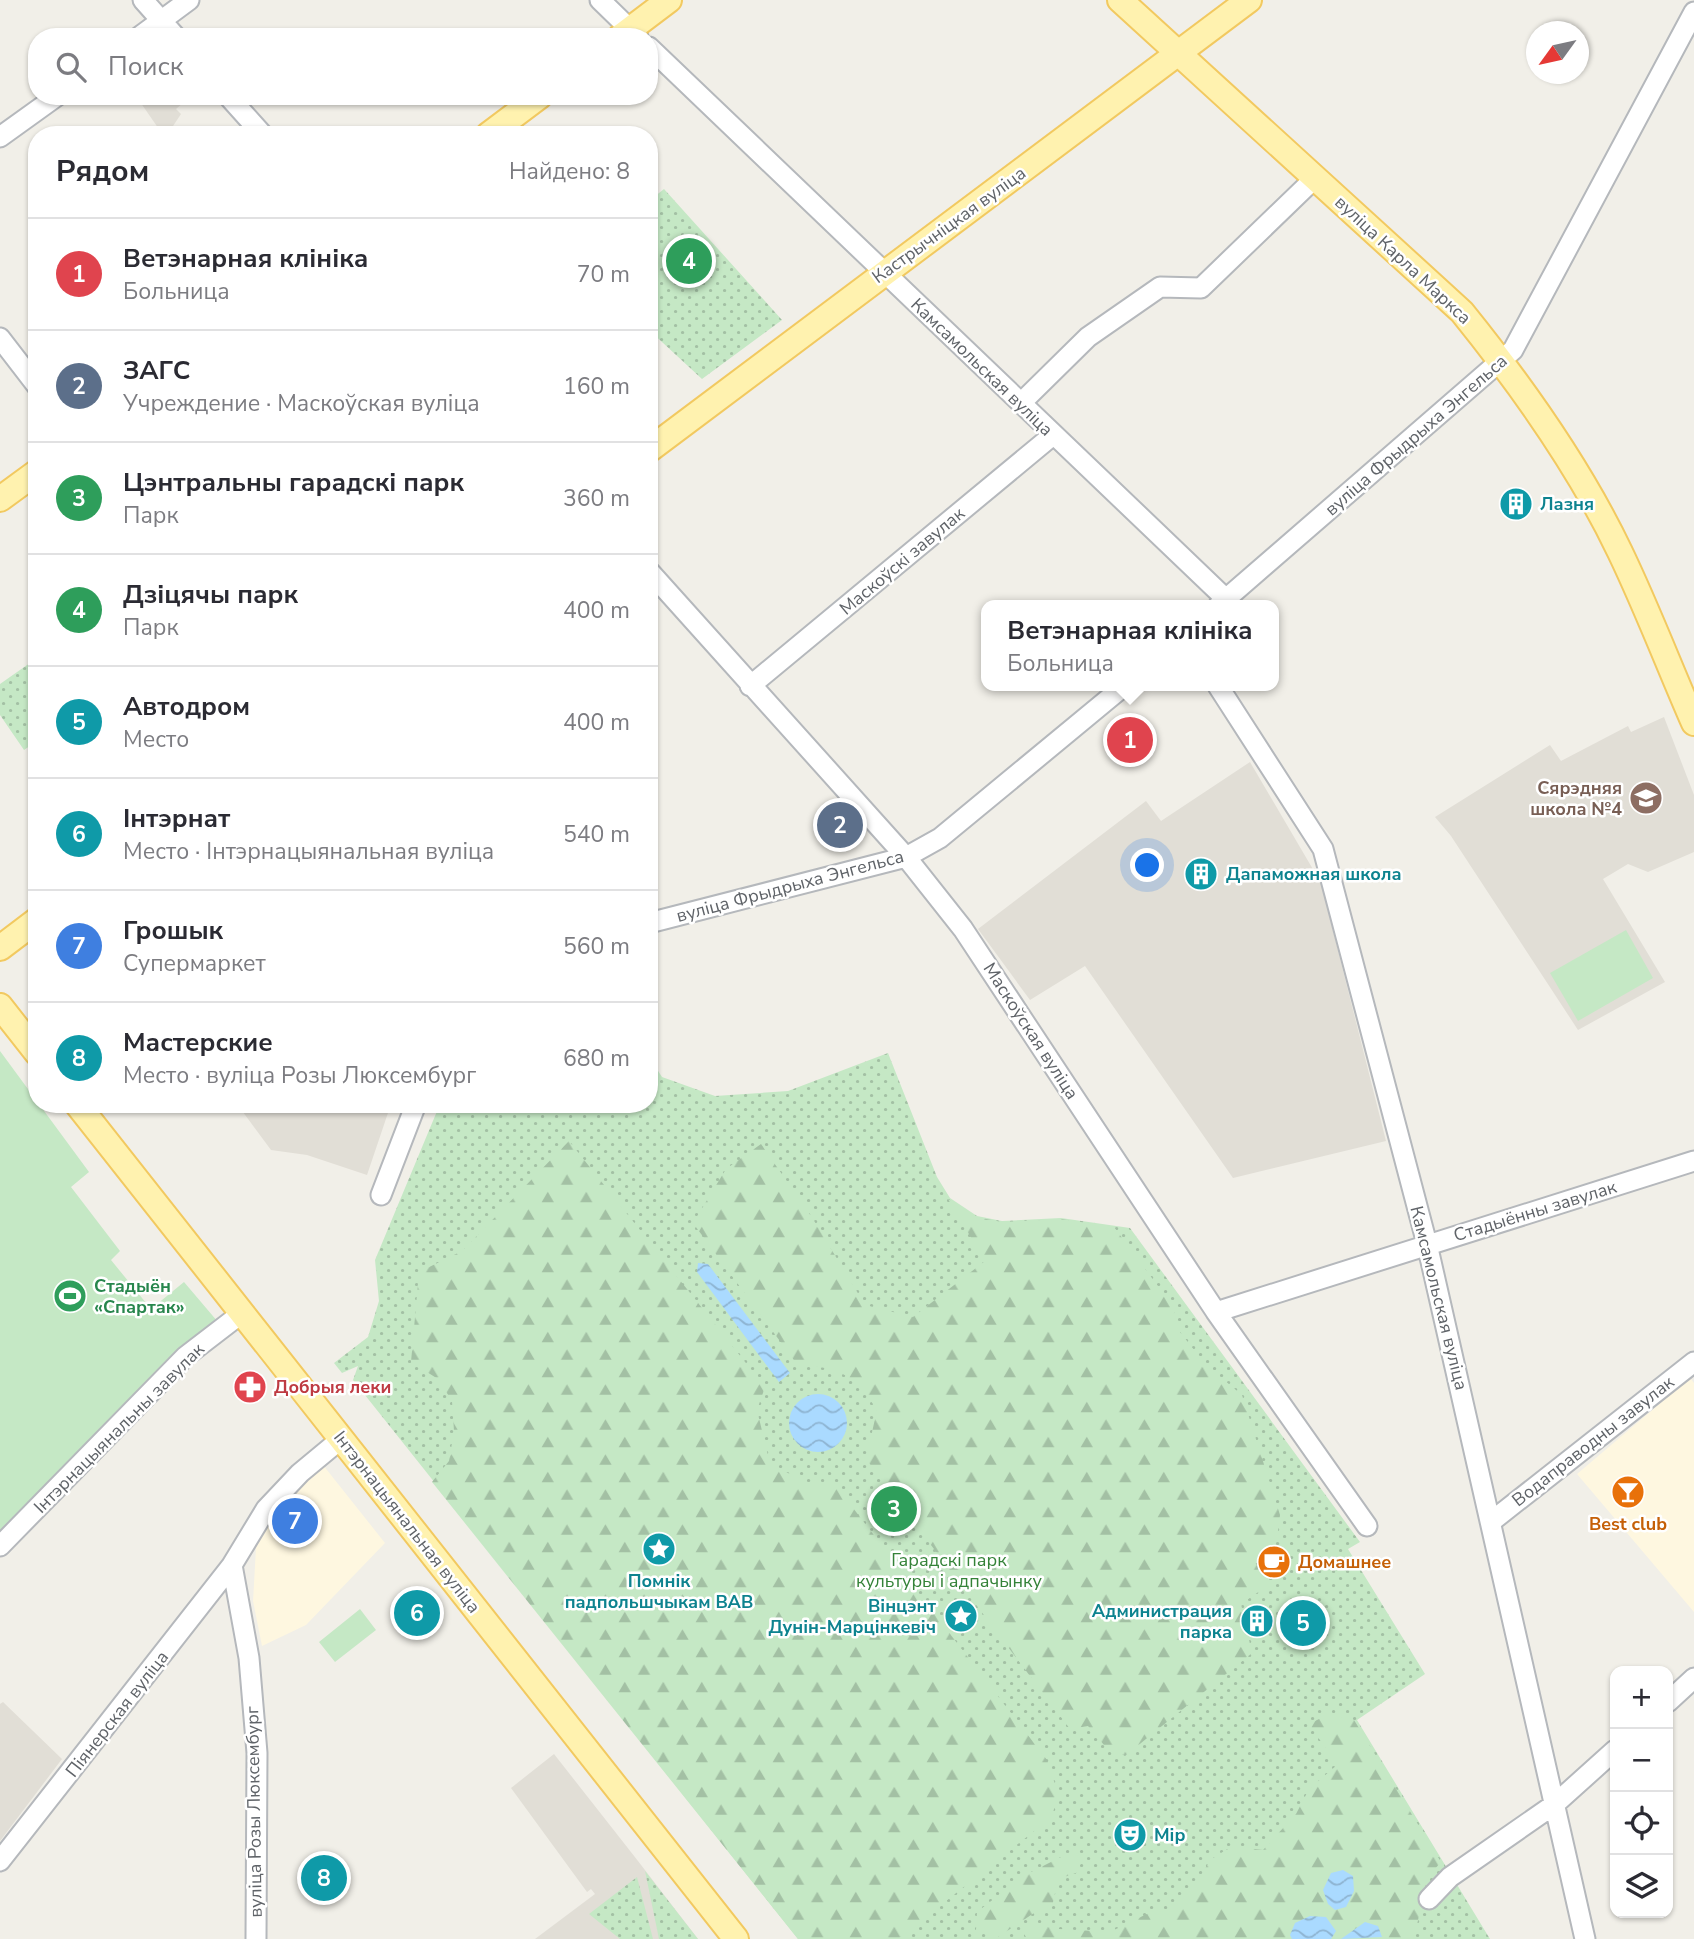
<!DOCTYPE html>
<html lang="ru">
<head>
<meta charset="utf-8">
<style>
	body { margin:0; font-family:"Nunito Sans",sans-serif; background:#f2f2f3; color:#2b2b33 }
	.controls { position:absolute; right:21px; bottom:21px; display:grid; overflow:hidden; border-radius:14px; box-shadow:0 2px 5px #0004 }
	.controls button { width:63px; height:63px; display:grid; place-items:center; padding:0; border:0; border-bottom:2px solid #e1e1e2; background:#fff; color:#2b2b33; font:35px sans-serif }
	.compass { position:absolute; left:1526px; top:21px; width:63px; height:63px; border-radius:50%; background:#fff; box-shadow:0 2px 5px #0004; rotate:237deg }
	.you { position:absolute; left:1148px; top:866px; width:24px; height:24px; margin:-18px; border:5px solid #fff; border-radius:50%; background:#1a73e8; box-shadow:0 0 0 10px #1a73e833 }
	.badge { display:grid; place-items:center; width:46px; height:46px; border-radius:50%; background:#ea4335; color:#fff; font-size:23px; font-weight:700 }
	.pin { position:absolute; translate:-50% -50%; border:4px solid #fff; box-shadow:0 2px 7px #0006 }
	.popup { position:absolute; left:981px; top:600px; width:298px; height:91px; box-sizing:border-box; display:grid; place-content:center; border-radius:14px; background:#fff; filter:drop-shadow(0 2px 5px #0005); font-size:23px; white-space:nowrap; color:#7c7c81 }
	.popup b { font-size:26px; color:#2b2b33 }
	.popup::after { content:''; position:absolute; left:50%; top:100%; margin-left:-14px; border:14px solid transparent; border-top-color:#fff }
	.list { margin:0; padding:0; list-style:none }
	h2 { display:flex; justify-content:space-between; align-items:center; height:91px; margin:0; padding:0 28px; font-size:30px }
	h2 small { font-size:23px; font-weight:400; color:#7c7c81 }
	.list li { display:grid; grid-template-columns:46px 1fr auto; gap:21px; align-items:center; box-sizing:border-box; height:112px; padding:0 28px; border-top:2px solid #e1e1e2 }
	.list b { display:block; font-size:26px; white-space:nowrap }
	.list p { margin:0; font-size:23px; white-space:nowrap; color:#7c7c81 }
	.list em { font-size:23px; font-style:normal; color:#7c7c81 }
	.icon { flex:none; width:38px; height:38px; fill:none; stroke:currentColor; stroke-width:2; stroke-linecap:round; stroke-linejoin:round }
	.map { position:relative; flex:none; width:1694px; height:1939px; overflow:hidden }
	.search { position:absolute; background:#fff; box-shadow:0 2px 5px #0004; left:28px; top:28px; width:630px; height:77px; display:flex; align-items:center; gap:18px; box-sizing:border-box; padding:0 24px; border-radius:28px; color:#7c7c81; font-size:26px }
	.panel { position:absolute; background:#fff; box-shadow:0 2px 5px #0004; left:28px; top:126px; width:630px; height:987px; border-radius:28px }
	.map>svg:first-child { display:block }
</style>
</head>
<body>
<div class="map">
<svg width="1694" height="1939" viewBox="0 0 1694 1939">
	<defs>
		<pattern id="grass-dots" width="8" height="8" patternUnits="userSpaceOnUse" patternTransform="scale(1.75)"><rect width="8" height="8" fill="#c5e8c5"/><path d="M2 2h.1M6 6h.1" fill="none" stroke="#a3c0a4" stroke-width="1.8" stroke-linecap="round"/></pattern>
		<pattern id="forest-firs" width="22" height="20" patternUnits="userSpaceOnUse" patternTransform="scale(1.75)"><rect width="22" height="20" fill="#c5e8c5"/><path d="M5 1l3.5 6h-7zM16 11l3.5 6h-7z" fill="#a3c0a4"/></pattern>
		<pattern id="water-waves" width="16" height="10" patternUnits="userSpaceOnUse" patternTransform="scale(1.75)"><rect width="16" height="10" fill="#aadaff"/><path d="M0 5q4-4 8 0t8 0" fill="none" stroke="#8eb4d2"/></pattern>
	</defs>
	<rect width="100%" height="100%" fill="#f1efe8"/>
	<path fill="#fef7e0" d="M1690,1378L1694,1383V1612L1577,1474Z
		M323,1465L385,1543L306,1625L262,1646L253,1601L256,1548L270,1512Z"/>
	<path fill="#e1ded6" d="M136,96H191L176,109L181,114L167,135H163Z
		M1664,717L1694,795V852L1648,872L1628,864L1603,879L1665,982L1578,1030L1451,836L1435,817L1550,745L1561,761L1628,726L1631,732Z
		M1250,762L1321,883L1386,1141L1233,1178L1085,966L1030,1000L978,929L1146,801L1161,821Z
		M237,1104H391L367,1175L307,1155L271,1150Z
		M3,1702L62,1759L0,1841V1704Z
		M554,1754L638,1861L698,1939H535L595,1894L591,1889L587,1892L511,1788Z"/>
	<path fill="url(#grass-dots)" d="M664,189L782,320L702,379L649,330V201Z
		M37,658V741L24,750L0,715V684Z
		M888,1053L937,1177L950,1198L977,1216L1002,1221L1061,1218L1130,1228L1360,1542L1348,1549L1425,1674L1357,1720L1490,1939H798L353,1380L358,1366L342,1373L334,1363L368,1337L379,1301L375,1260L440,1104H649V1057L662,1077L715,1096L788,1091Z
		M645,1871L698,1939H659Z
		M637,1877L653,1939H620L589,1914Z"/>
	<path fill="url(#forest-firs)" d="M569,1141L765,1387L757,1410L770,1464L810,1484L833,1482L1047,1760L1058,1793L1052,1817L898,1939H798L432,1482L449,1461L454,1431L452,1401L438,1379L411,1362L419,1272L462,1251Z
		M761,1144L813,1219L865,1305L913,1317L985,1261L948,1199L976,1217L1002,1222L1061,1219L1114,1227L1175,1309L1172,1322L1206,1365L1242,1395L1280,1515L1277,1539L1252,1558L1270,1584L1241,1604L1252,1653L1125,1756L1104,1745L1088,1726L1070,1729L866,1459L877,1410C856,1378 839,1364 799,1367L693,1223L726,1169Z
		M1329,1714L1354,1720L1441,1862L1427,1878L1414,1939H1027L1023,1932L1035,1924L1059,1929L1110,1932L1155,1910L1168,1909L1189,1896L1210,1860L1232,1846L1263,1850L1296,1814L1309,1789L1337,1765L1309,1724Z
		M1073,1851L1082,1861L1076,1873L1058,1879L1052,1907L1037,1911L995,1939L976,1930L977,1912L1023,1876Z"/>
	<path fill="#c5e8c5" d="M1626,930L1653,978L1578,1021L1550,973Z
		M0,1051L89,1172L71,1187L120,1251L111,1260L151,1309L184,1282L218,1322L0,1538Z
		M360,1609L376,1630L335,1662L319,1642Z"/>
	<path fill="url(#water-waves)" d="M698,1263L708,1264L790,1373L779,1382L697,1272Z
		M789 1423a29 29 0 1 1 58 0a29 29 0 1 1-58 0Z
		M1343,1870L1353,1876L1354,1891L1346,1907L1335,1910L1328,1904L1323,1890L1331,1873Z
		M1310,1916L1326,1917L1336,1931L1331,1939H1292L1290,1935L1295,1923Z
		M1365,1922L1378,1926L1382,1937L1341,1939Z"/>
	<g fill="none" stroke-linecap="round" stroke-linejoin="round">
		<defs>
			<path id="minor" d="M143,0L176,37
				M600,0L638,37
				M139,37L189,0
				M649,47L1226,599
				M228,96L263,135
				M0,137L57,96
				M0,338L37,386
				M1021,403L1088,337L1160,287L1201,288L1315,178
				M649,571L906,857L963,929L1216,1312L1367,1526
				M1219,605L1513,350L1694,12
				M750,686L1053,435
				M1218,686L1323,849L1427,1244L1585,1939
				M649,923L906,857L940,838L1124,686
				M381,1195L416,1104
				M1216,1312L1694,1161
				M1492,1521L1694,1362
				M0,1546L186,1356L242,1313
				M232,1565L249,1658L257,1753L256,1939
				M1668,1702L1694,1678
				M0,1861L232,1565L266,1509L300,1473L341,1439
				M1429,1899L1450,1877L1555,1804L1615,1750"/>
			<path id="major" d="M1120,0L1462,312C1521,385 1579,466 1620,552C1647,608 1669,666 1694,723
				M620,37L669,0
				M488,135L540,96
				M649,450L1249,0
				M0,499L37,472
				M0,948L37,920
				M0,1006L37,1053
				M77,1104L736,1939"/>
		</defs>
		<use href="#minor" stroke="#b5b8bc" stroke-width="23"/>
		<use href="#major" stroke="#f2c960" stroke-width="28"/>
		<use href="#minor" stroke="#fff" stroke-width="19"/>
		<use href="#major" stroke="#fff2af" stroke-width="24"/>
	</g>
	<defs>
		<symbol id="building-disc" viewBox="-11 -11 22 22"><circle r="9.5" fill="#0f9aa8" stroke="#fff"/><path d="M-4-6H4V6H1V3H-1V6H-4ZM-2.5-4.3h1.7v1.8h-1.7ZM.8-4.3h1.7v1.8H.8ZM-2.5-1h1.7V.8h-1.7ZM.8-1h1.7V.8H.8Z" fill="#fff"/></symbol>
		<symbol id="school-disc" viewBox="-11 -11 22 22"><circle r="9.5" fill="#8d6e63" stroke="#fff"/><path d="M0-5L7-2L0 1L-7-2ZM-4 1L0 2.5L4 1V4Q0 6-4 4Z" fill="#fff"/></symbol>
		<symbol id="stadium-disc" viewBox="-11 -11 22 22"><circle r="9.5" fill="#2e9e5b" stroke="#fff"/><path d="M0-5a6.5 5 0 1 0 0 10a6.5 5 0 1 0 0-10ZM-3.5-1.8h7v3.6h-7Z" fill="#fff"/></symbol>
		<symbol id="pharmacy-disc" viewBox="-11 -11 22 22"><circle r="9.5" fill="#e0444e" stroke="#fff"/><path d="M-2-6h4v4h4v4h-4v4h-4v-4h-4v-4h4Z" fill="#fff"/></symbol>
		<symbol id="bar-disc" viewBox="-11 -11 22 22"><circle r="9.5" fill="#e8710a" stroke="#fff"/><path d="M-6-5H6L.8 .8V4.5H3.5V6h-7V4.5H-.8V.8Z" fill="#fff"/></symbol>
		<symbol id="sight-disc" viewBox="-11 -11 22 22"><circle r="9.5" fill="#0f9aa8" stroke="#fff"/><path d="M0-6L1.8-2.2L6-1.7L2.9 1.2L3.7 5.4L0 3.3L-3.7 5.4L-2.9 1.2L-6-1.7L-1.8-2.2Z" fill="#fff"/></symbol>
		<symbol id="cafe-disc" viewBox="-11 -11 22 22"><circle r="9.5" fill="#e8710a" stroke="#fff"/><path d="M-5.5-4.5H6V0H3Q3 3.5 0 3.5H-2.5Q-5.5 3.5-5.5 0ZM3-3.2v2h1.7v-2ZM-6 4.5H4V6H-6Z" fill="#fff"/></symbol>
		<symbol id="theatre-disc" viewBox="-11 -11 22 22"><circle r="9.5" fill="#0f9aa8" stroke="#fff"/><path d="M-5-5.5Q0-4 5-5.5V0Q5 5 0 6Q-5 5-5 0ZM-3.3-2.5H-1v1.5H-3.3ZM1-2.5H3.3v1.5H1ZM-2.8 1Q0 5.5 2.8 1Z" fill="#fff"/></symbol>
	</defs>
	<g fill-rule="evenodd">
		<use href="#building-disc" x="1497" y="485" width="38" height="38"/>
		<use href="#school-disc" x="1627" y="779" width="38" height="38"/>
		<use href="#building-disc" x="1182" y="855" width="38" height="38"/>
		<use href="#stadium-disc" x="51" y="1277" width="38" height="38"/>
		<use href="#pharmacy-disc" x="231" y="1368" width="38" height="38"/>
		<use href="#bar-disc" x="1609" y="1473" width="38" height="38"/>
		<use href="#sight-disc" x="640" y="1530" width="38" height="38"/>
		<use href="#cafe-disc" x="1255" y="1543" width="38" height="38"/>
		<use href="#sight-disc" x="942" y="1597" width="38" height="38"/>
		<use href="#building-disc" x="1238" y="1602" width="38" height="38"/>
		<use href="#theatre-disc" x="1111" y="1816" width="38" height="38"/>
	</g>
	<g text-anchor="middle" dominant-baseline="central" stroke-width="5" stroke-linejoin="round" paint-order="stroke">
		<g font-size="18" fill="#5f6368" stroke="#fff">
			<text transform="translate(949 225) rotate(-36)">Кастрычніцкая вуліца</text>
			<text transform="translate(1403 260) rotate(43)">вуліца Карла Маркса</text>
			<text transform="translate(982 367) rotate(44)">Камсамольская вуліца</text>
			<text transform="translate(1416 435) rotate(-41)">вуліца Фрыдрыха Энгельса</text>
			<text transform="translate(902 561) rotate(-40)">Маскоўскі завулак</text>
			<text transform="translate(790 886) rotate(-15)">вуліца Фрыдрыха Энгельса</text>
			<text transform="translate(1031 1031) rotate(57)">Маскоўская вуліца</text>
			<text transform="translate(1535 1211) rotate(-17)">Стадыённы завулак</text>
			<text transform="translate(1439 1298) rotate(76)">Камсамольская вуліца</text>
			<text transform="translate(119 1428) rotate(-45)">Інтэрнацыянальны завулак</text>
			<text transform="translate(1593 1441) rotate(-38)">Водаправодны завулак</text>
			<text transform="translate(407 1522) rotate(52)">Інтэрнацыянальная вуліца</text>
			<text transform="translate(117 1714) rotate(-52)">Піянерская вуліца</text>
			<text transform="translate(254 1812) rotate(-91)">вуліца Розы Люксембург</text>
		</g>
		<g font-size="18" font-weight="bold" fill="#0d838f" stroke="#fff" text-anchor="start">
			<text x="1540" y="504">Лазня</text>
			<text x="1226" y="874">Дапаможная школа</text>
			<text x="659" y="1581" text-anchor="middle">Помнік<tspan x="659" dy="21">падпольшчыкам ВАВ</tspan></text>
			<text x="936" y="1606" text-anchor="end">Вінцэнт<tspan x="936" dy="21">Дунін-Марцінкевіч</tspan></text>
			<text x="1232" y="1611" text-anchor="end">Администрация<tspan x="1232" dy="21">парка</tspan></text>
			<text x="1154" y="1835">Мір</text>
		</g>
		<g font-size="18" font-weight="bold" fill="#785e54" stroke="#fff" text-anchor="end">
			<text x="1622" y="788">Сярэдняя<tspan x="1622" dy="21">школа №4</tspan></text>
		</g>
		<g font-size="18" font-weight="bold" fill="#27864d" stroke="#fff" text-anchor="start">
			<text x="94" y="1286">Стадыён<tspan x="94" dy="21">«Спартак»</tspan></text>
		</g>
		<g font-size="18" font-weight="bold" fill="#be3a42" stroke="#fff" text-anchor="start">
			<text x="274" y="1387">Добрыя леки</text>
		</g>
		<g font-size="18" font-weight="bold" fill="#c56008" stroke="#fff">
			<text x="1628" y="1524">Best club</text>
			<text x="1298" y="1562" text-anchor="start">Домашнее</text>
		</g>
		<g font-size="18" fill="#348238" stroke="#fff">
			<text x="949" y="1560">Гарадскі парк<tspan x="949" dy="21">культуры і адпачынку</tspan></text>
		</g>
	</g>
</svg>
<div class="controls">
<button>+</button>
<button>−</button>
<button><svg class="icon" aria-label="locate" viewBox="0 0 24 24"><circle cx="12" cy="12" r="6"/><path d="M12 2v4M12 18v4M2 12h4M18 12h4"/></svg></button>
<button><svg class="icon" aria-label="layers" viewBox="0 0 24 24"><path d="M12 4l9 5-9 5-9-5zM3 14l9 5 9-5"/></svg></button>
</div>
<svg class="compass" viewBox="-18 -18 36 36"><path d="M0-13l5 13h-10z" fill="#e53935"/><path d="M0 13l5-13h-10z" fill="#7c7c81"/></svg>
<div class="you"></div>
<div class="pin badge" style="left:1130px;top:740px;background:#e0444e">1</div>
<div class="popup"><b>Ветэнарная клініка</b>Больница</div>
<div class="pin badge" style="left:840px;top:825px;background:#5c6f8a">2</div>
<div class="pin badge" style="left:894px;top:1509px;background:#2e9e5b">3</div>
<div class="pin badge" style="left:689px;top:261px;background:#2e9e5b">4</div>
<div class="pin badge" style="left:1303px;top:1623px;background:#0f9aa8">5</div>
<div class="pin badge" style="left:417px;top:1613px;background:#0f9aa8">6</div>
<div class="pin badge" style="left:295px;top:1521px;background:#3f7fe0">7</div>
<div class="pin badge" style="left:324px;top:1878px;background:#0f9aa8">8</div>
<div class="search"><svg class="icon" aria-label="search" viewBox="0 0 24 24"><circle cx="10" cy="10" r="6"/><path d="M15 15l6 6"/></svg>Поиск</div>
<section class="panel">
<h2>Рядом<small>Найдено: 8</small></h2>
<ul class="list">
<li><span class="badge" style="background:#e0444e">1</span><div><b>Ветэнарная клініка</b><p>Больница</p></div><em>70 m</em></li>
<li><span class="badge" style="background:#5c6f8a">2</span><div><b>ЗАГС</b><p>Учреждение · Маскоўская вуліца</p></div><em>160 m</em></li>
<li><span class="badge" style="background:#2e9e5b">3</span><div><b>Цэнтральны гарадскі парк</b><p>Парк</p></div><em>360 m</em></li>
<li><span class="badge" style="background:#2e9e5b">4</span><div><b>Дзіцячы парк</b><p>Парк</p></div><em>400 m</em></li>
<li><span class="badge" style="background:#0f9aa8">5</span><div><b>Автодром</b><p>Место</p></div><em>400 m</em></li>
<li><span class="badge" style="background:#0f9aa8">6</span><div><b>Інтэрнат</b><p>Место · Інтэрнацыянальная вуліца</p></div><em>540 m</em></li>
<li><span class="badge" style="background:#3f7fe0">7</span><div><b>Грошык</b><p>Супермаркет</p></div><em>560 m</em></li>
<li><span class="badge" style="background:#0f9aa8">8</span><div><b>Мастерские</b><p>Место · вуліца Розы Люксембург</p></div><em>680 m</em></li>
</ul>
</section>
</div>
</body>
</html>
